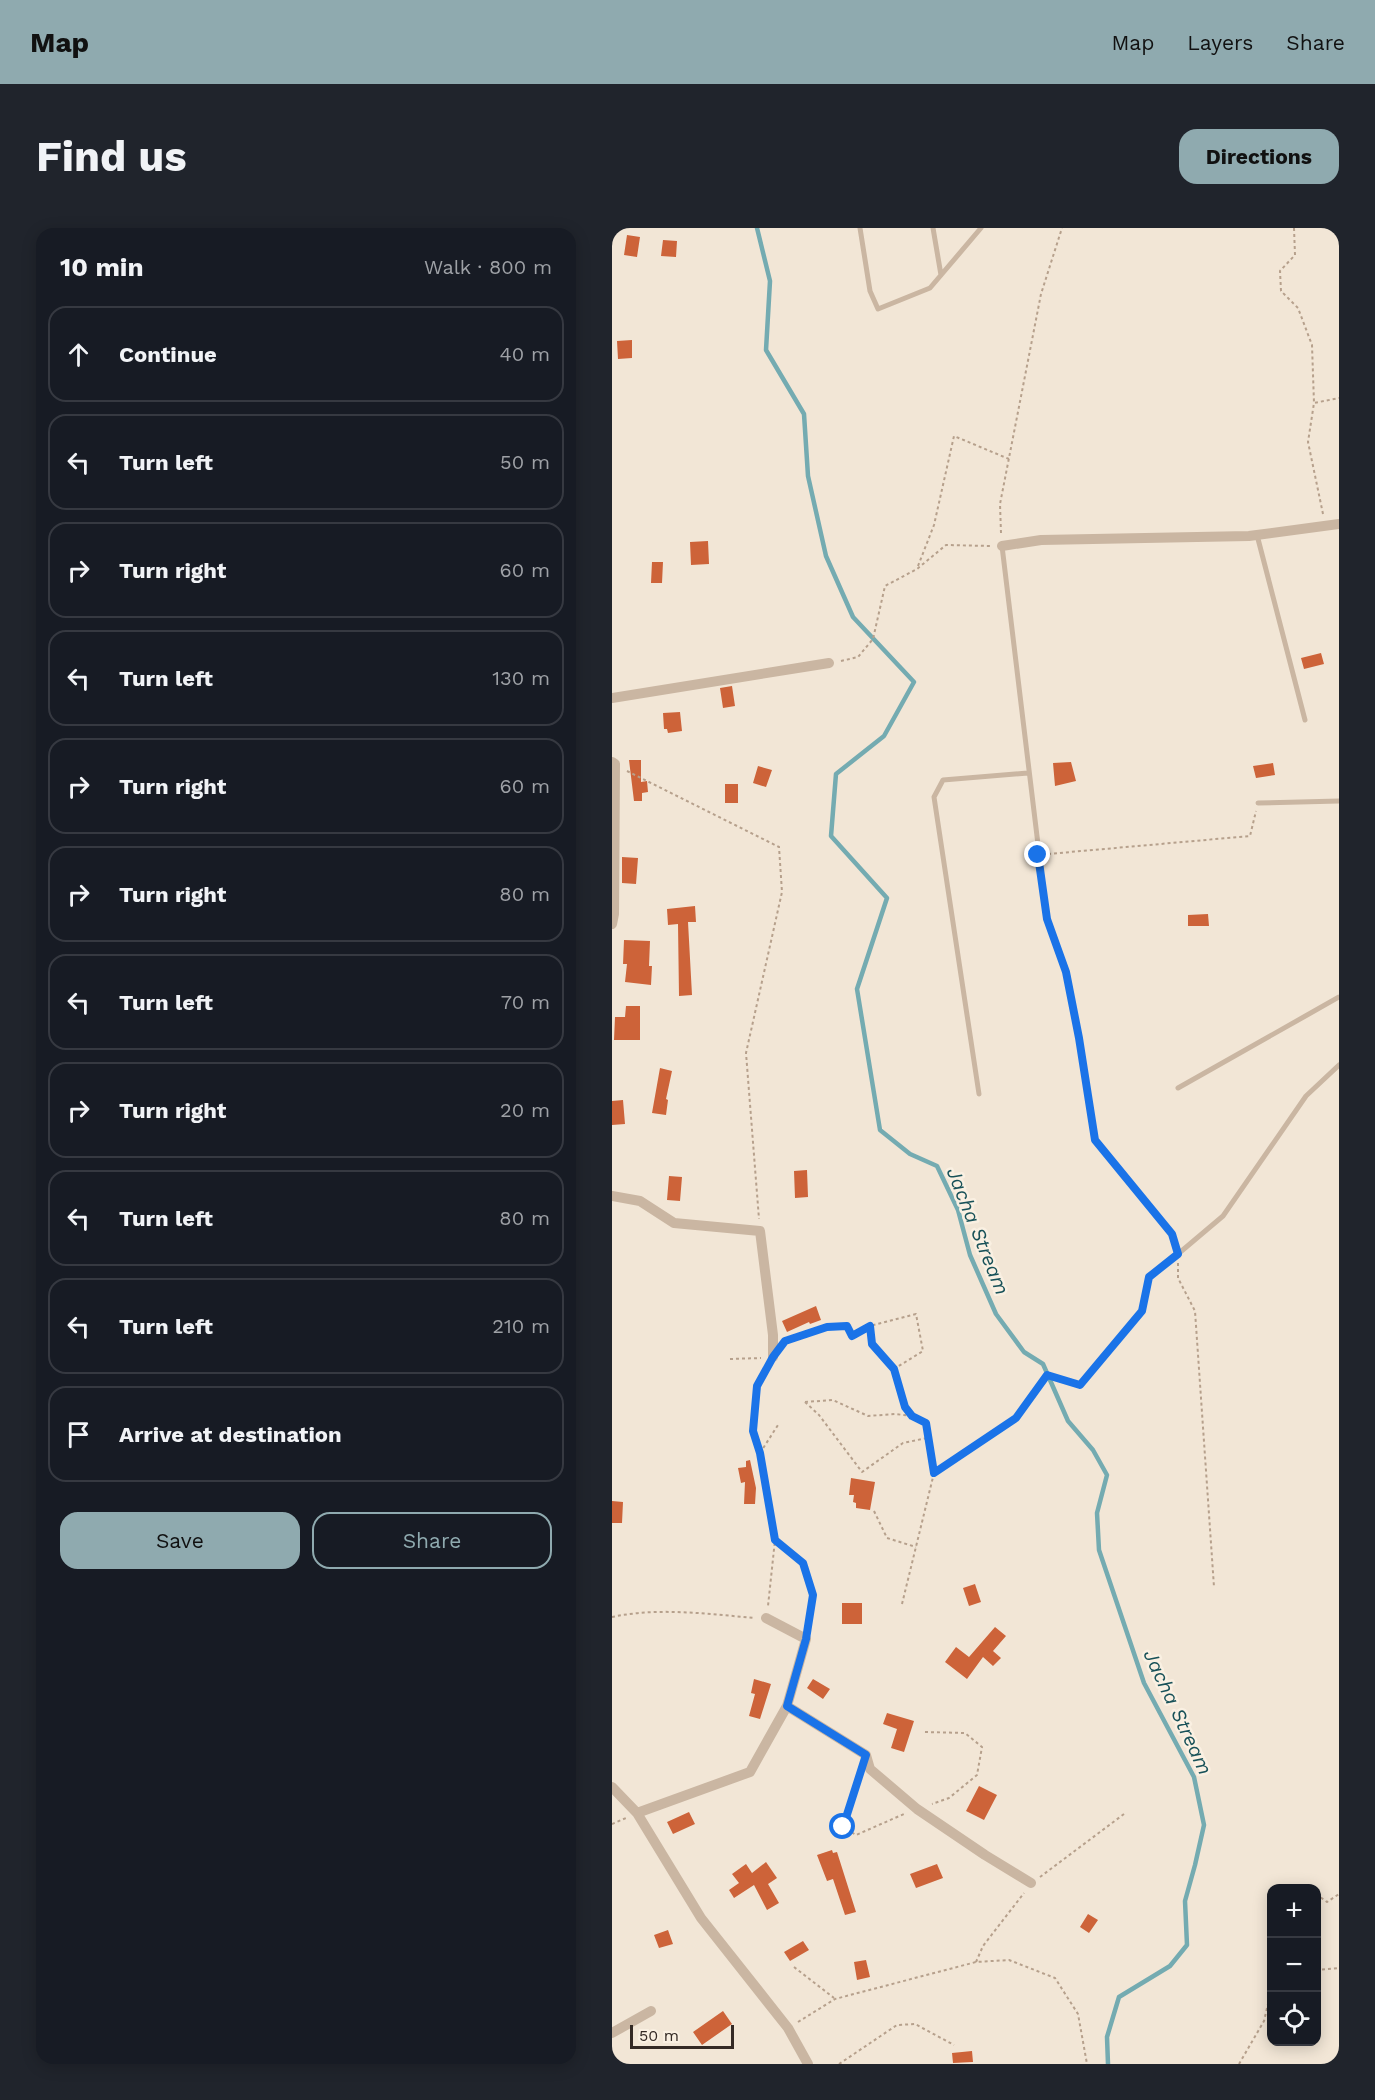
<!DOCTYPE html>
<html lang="en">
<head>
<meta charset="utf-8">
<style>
	body { margin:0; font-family:"Work Sans",sans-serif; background:#20242c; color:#f1f3f6 }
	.controls { position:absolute; right:18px; bottom:18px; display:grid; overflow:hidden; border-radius:12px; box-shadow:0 3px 15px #0003 }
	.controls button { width:54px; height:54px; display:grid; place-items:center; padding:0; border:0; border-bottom:2px solid #363941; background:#171b24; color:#f1f3f6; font:30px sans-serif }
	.scale { position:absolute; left:18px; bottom:15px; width:104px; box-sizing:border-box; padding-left:6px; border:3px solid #342a25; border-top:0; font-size:16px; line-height:21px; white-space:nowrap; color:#342a25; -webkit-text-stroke:4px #faf0e2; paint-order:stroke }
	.stop { position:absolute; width:18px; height:18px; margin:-14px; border:4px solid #1a73e8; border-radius:50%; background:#fff }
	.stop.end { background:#1a73e8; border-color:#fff; box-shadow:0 2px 6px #0008 }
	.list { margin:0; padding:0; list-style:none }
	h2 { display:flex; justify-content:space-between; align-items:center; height:78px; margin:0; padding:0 24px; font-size:26px }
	h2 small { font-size:20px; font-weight:400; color:#9ea1a6 }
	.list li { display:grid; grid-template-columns:39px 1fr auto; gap:18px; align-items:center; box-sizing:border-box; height:96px; margin:0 12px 12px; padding:0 12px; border:2px solid #363941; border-radius:18px }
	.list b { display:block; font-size:22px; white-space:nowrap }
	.list em { font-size:20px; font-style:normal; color:#9ea1a6 }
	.actions { display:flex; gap:12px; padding:18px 24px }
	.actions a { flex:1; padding:14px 0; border:2px solid #8faaaf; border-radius:18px; text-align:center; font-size:21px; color:#8faaaf }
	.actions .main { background:#8faaaf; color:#111 }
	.icon { flex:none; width:33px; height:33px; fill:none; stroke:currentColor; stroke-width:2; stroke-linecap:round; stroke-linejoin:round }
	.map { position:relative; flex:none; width:727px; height:1836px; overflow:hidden; border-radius:18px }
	header { display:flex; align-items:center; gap:36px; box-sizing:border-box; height:84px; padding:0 30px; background:#8faaaf; color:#111 }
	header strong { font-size:28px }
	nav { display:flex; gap:33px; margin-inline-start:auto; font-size:21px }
	.intro { display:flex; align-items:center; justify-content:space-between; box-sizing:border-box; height:144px; padding:0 36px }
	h1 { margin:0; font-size:42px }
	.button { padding:15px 27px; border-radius:18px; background:#8faaaf; color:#111; font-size:21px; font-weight:700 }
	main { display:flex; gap:36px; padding:0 36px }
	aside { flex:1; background:#171b24; border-radius:18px; box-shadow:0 3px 15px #0003 }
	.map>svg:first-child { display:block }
</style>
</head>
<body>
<header>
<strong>Map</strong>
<nav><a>Map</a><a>Layers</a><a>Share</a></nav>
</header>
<div class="intro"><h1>Find us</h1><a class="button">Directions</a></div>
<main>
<aside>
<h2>10 min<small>Walk · 800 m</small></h2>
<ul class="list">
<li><svg class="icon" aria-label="ahead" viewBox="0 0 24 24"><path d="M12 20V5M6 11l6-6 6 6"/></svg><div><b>Continue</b></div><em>40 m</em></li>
<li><svg class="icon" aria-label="left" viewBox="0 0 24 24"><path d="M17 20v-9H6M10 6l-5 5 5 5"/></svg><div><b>Turn left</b></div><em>50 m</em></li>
<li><svg class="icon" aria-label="right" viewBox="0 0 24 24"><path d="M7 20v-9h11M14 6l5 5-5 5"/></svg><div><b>Turn right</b></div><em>60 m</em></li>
<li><svg class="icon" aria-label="left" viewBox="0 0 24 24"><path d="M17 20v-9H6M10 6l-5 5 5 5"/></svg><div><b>Turn left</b></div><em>130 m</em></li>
<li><svg class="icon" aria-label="right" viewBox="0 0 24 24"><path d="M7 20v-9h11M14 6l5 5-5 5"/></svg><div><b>Turn right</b></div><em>60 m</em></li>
<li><svg class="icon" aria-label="right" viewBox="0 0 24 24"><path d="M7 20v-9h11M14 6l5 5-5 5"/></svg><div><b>Turn right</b></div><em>80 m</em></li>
<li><svg class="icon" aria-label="left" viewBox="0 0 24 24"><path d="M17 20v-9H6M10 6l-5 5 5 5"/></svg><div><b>Turn left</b></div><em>70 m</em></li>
<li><svg class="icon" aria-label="right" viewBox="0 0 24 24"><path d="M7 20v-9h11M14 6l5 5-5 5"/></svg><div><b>Turn right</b></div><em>20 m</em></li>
<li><svg class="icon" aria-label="left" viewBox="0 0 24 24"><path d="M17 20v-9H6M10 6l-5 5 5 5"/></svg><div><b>Turn left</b></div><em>80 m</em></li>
<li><svg class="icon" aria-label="left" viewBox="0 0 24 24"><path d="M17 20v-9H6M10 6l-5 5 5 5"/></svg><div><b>Turn left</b></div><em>210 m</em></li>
<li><svg class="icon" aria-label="arrive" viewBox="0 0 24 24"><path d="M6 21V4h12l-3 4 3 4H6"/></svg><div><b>Arrive at destination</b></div></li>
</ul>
<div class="actions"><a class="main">Save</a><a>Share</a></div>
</aside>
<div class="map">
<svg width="727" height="1836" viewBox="0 0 727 1836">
	<rect width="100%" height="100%" fill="#f2e6d6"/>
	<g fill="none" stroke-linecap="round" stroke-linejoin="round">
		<path stroke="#74abb1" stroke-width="4.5" d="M145,0L158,53L154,122L192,186L196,248L214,328L241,389L302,454L272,508L224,546L219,608L275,670L245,761L268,902L298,926L325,938L346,982L358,1027L384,1086L412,1124L431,1136L456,1193L481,1222L495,1247L485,1285L487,1322L532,1455L582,1549L592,1597L583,1637L573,1673L575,1717L558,1738L507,1769L495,1809L496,1836"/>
	</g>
	<path fill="#cd6339" d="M15,7L28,9L25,29L12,27Z
		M51,12L65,13L64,29L49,28Z
		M20,112V130L6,131L5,113Z
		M96,313L97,336L79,337L78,314Z
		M40,334H51L50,355H39Z
		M709,425L712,436L692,441L689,430Z
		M120,458L123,478L111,480L108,460Z
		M68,484L70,503L56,505L55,501H52L51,485Z
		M17,532H29V554L35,553L36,564L30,565V573H22Z
		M459,534L464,553L443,558L441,535Z
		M661,535L663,547L644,550L641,538Z
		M146,538L160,542L154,559L141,555Z
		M113,556H126V575H113Z
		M10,629L26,630L24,656L10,655Z
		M83,678L84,694H76L80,767L67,768L66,696L56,697L55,681Z
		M596,686L597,698H576V687Z
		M12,712L38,713L37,738H40L39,757L13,754L15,736H11Z
		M14,778H28V812H2L3,789H13Z
		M48,840L60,843L54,871L56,872L54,887L40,885Z
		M11,872L13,896L0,897V873Z
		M195,942L196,969L183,970L182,943Z
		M57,948L70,949L68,973L55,972Z
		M204,1078L209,1092L198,1096L197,1094L175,1104L170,1093Z
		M138,1232L144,1260L143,1276H132L133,1254L129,1255L126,1240L134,1239V1233Z
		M239,1250L263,1254L258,1282L244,1280V1275L241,1274L242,1267H237Z
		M0,1273L11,1274L10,1295H0Z
		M363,1356L369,1374L357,1378L351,1360Z
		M230,1375H250V1396H230Z
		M383,1399L394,1408L381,1423L389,1430L381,1438L371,1429L355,1451L333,1434L344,1419L357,1429Z
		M142,1451L159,1456L148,1491L137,1488L143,1466L139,1465Z
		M201,1451L218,1461L211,1471L195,1460Z
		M275,1485L302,1493L292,1524L279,1520L285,1501L271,1496Z
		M367,1558L385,1567L372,1592L354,1583Z
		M77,1584L83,1596L61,1606L55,1594Z
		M220,1622L221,1625L225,1624L244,1684L233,1687L221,1651L215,1653L205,1627Z
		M154,1634L165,1650L156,1656L167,1675L155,1682L142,1657L122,1670L117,1662L127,1655L120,1646L134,1636L140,1645Z
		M325,1636L331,1650L304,1660L298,1646Z
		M476,1686L486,1692L477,1705L468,1699Z
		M56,1702L61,1716L47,1720L42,1707Z
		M191,1713L197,1722L178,1733L172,1724Z
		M254,1732L258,1749L245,1752L242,1734Z
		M111,1783L120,1796L90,1817L81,1804Z
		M360,1823L361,1834L341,1835L340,1825Z"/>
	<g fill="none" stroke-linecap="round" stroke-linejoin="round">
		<path stroke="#b6a08c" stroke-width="2" stroke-dasharray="3 3" stroke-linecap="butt" d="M682,0L683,27L668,43L669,63L686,80L700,117L702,175
			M711,286L696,214L702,175L727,170
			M389,305L388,276L429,66L450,0
			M306,338L322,297L342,208L397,231
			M229,433L246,429L261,411L273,358L305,341L334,317L379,318
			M15,543L167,619L170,664L134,825L147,991
			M436,626L638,608L644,583
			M566,1035V1050L583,1083L602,1359
			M173,1113L215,1099L235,1098L240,1108L258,1098
			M118,1131L149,1130
			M155,1140L145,1158L141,1204L148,1225L163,1312L156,1378
			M282,1141L260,1116L258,1098L304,1086L311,1123L282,1141L293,1179L300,1188
			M193,1174L221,1172L256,1188L283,1186L300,1188L313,1195L322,1245
			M193,1174L207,1187L250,1244L291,1215L315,1210
			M148,1225L166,1197
			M262,1283L275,1310L304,1319
			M163,1312L191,1335L201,1367L196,1399
			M290,1376L322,1245L404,1190L435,1147L468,1157L530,1083L537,1049L558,1032
			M0,1389C47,1379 96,1386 143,1390
			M313,1504L353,1505L370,1519L365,1547L337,1570L320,1576
			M248,1546L231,1599L244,1607L292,1586
			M0,1596L14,1590
			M428,1649L512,1586
			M694,1657L699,1660
			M704,1666L715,1674L727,1666
			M364,1734L371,1718L412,1665
			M182,1739L222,1770
			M704,1742L727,1740
			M186,1794L223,1771L364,1734L397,1732L443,1750L466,1786L475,1836
			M227,1836L285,1797L303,1796L342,1817
			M627,1836L652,1793L660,1759"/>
		<path stroke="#cab6a2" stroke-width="5" d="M248,0L258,63L266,81L318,60L369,0
			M321,0L329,47
			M645,307L693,492
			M390,318L435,691L455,744L467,810L482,912L560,1006L566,1026L611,988L694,868L727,837
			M646,575L727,573
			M566,860L727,769
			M367,866L322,569L331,552L416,545"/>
		<path stroke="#cab6a2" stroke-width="10" d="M390,318L429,312L637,308L727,296
			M0,470L217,435
			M0,534L3,536L2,686L0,696
			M0,968L28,973L62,995L148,1003L161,1107V1129
			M175,1478L254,1527L258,1541L305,1581L373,1627L419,1655
			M0,1559L25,1585L89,1690L176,1800L196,1836
			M25,1585L138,1544L175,1478L194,1411L154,1390
			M0,1805L39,1783"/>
	</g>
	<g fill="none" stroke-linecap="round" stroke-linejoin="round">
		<path stroke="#1a73e8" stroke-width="8" d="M231,1599L254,1527L175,1478L194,1411L201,1367L191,1335L163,1312L148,1225L141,1203L145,1158L161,1129L173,1113L215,1099L235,1098L240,1108L258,1098L260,1116L282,1141L293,1179L300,1188L314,1195L322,1245L404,1190L435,1147L468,1157L530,1083L537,1049L566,1026L560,1006L483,912L467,810L454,744L435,691L426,627"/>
	</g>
	<g text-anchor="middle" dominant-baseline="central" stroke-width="5" stroke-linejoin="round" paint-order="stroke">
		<g font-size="20" font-style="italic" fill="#185158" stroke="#faf0e2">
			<text transform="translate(366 1003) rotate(68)">Jacha Stream</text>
			<text transform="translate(566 1484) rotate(65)">Jacha Stream</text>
		</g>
	</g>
</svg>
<div class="controls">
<button>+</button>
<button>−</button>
<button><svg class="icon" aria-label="locate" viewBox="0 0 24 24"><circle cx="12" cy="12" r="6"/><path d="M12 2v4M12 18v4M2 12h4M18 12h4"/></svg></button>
</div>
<div class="scale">50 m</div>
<div class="stop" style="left:231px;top:1599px"></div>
<div class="stop end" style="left:426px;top:627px"></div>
</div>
</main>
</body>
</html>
